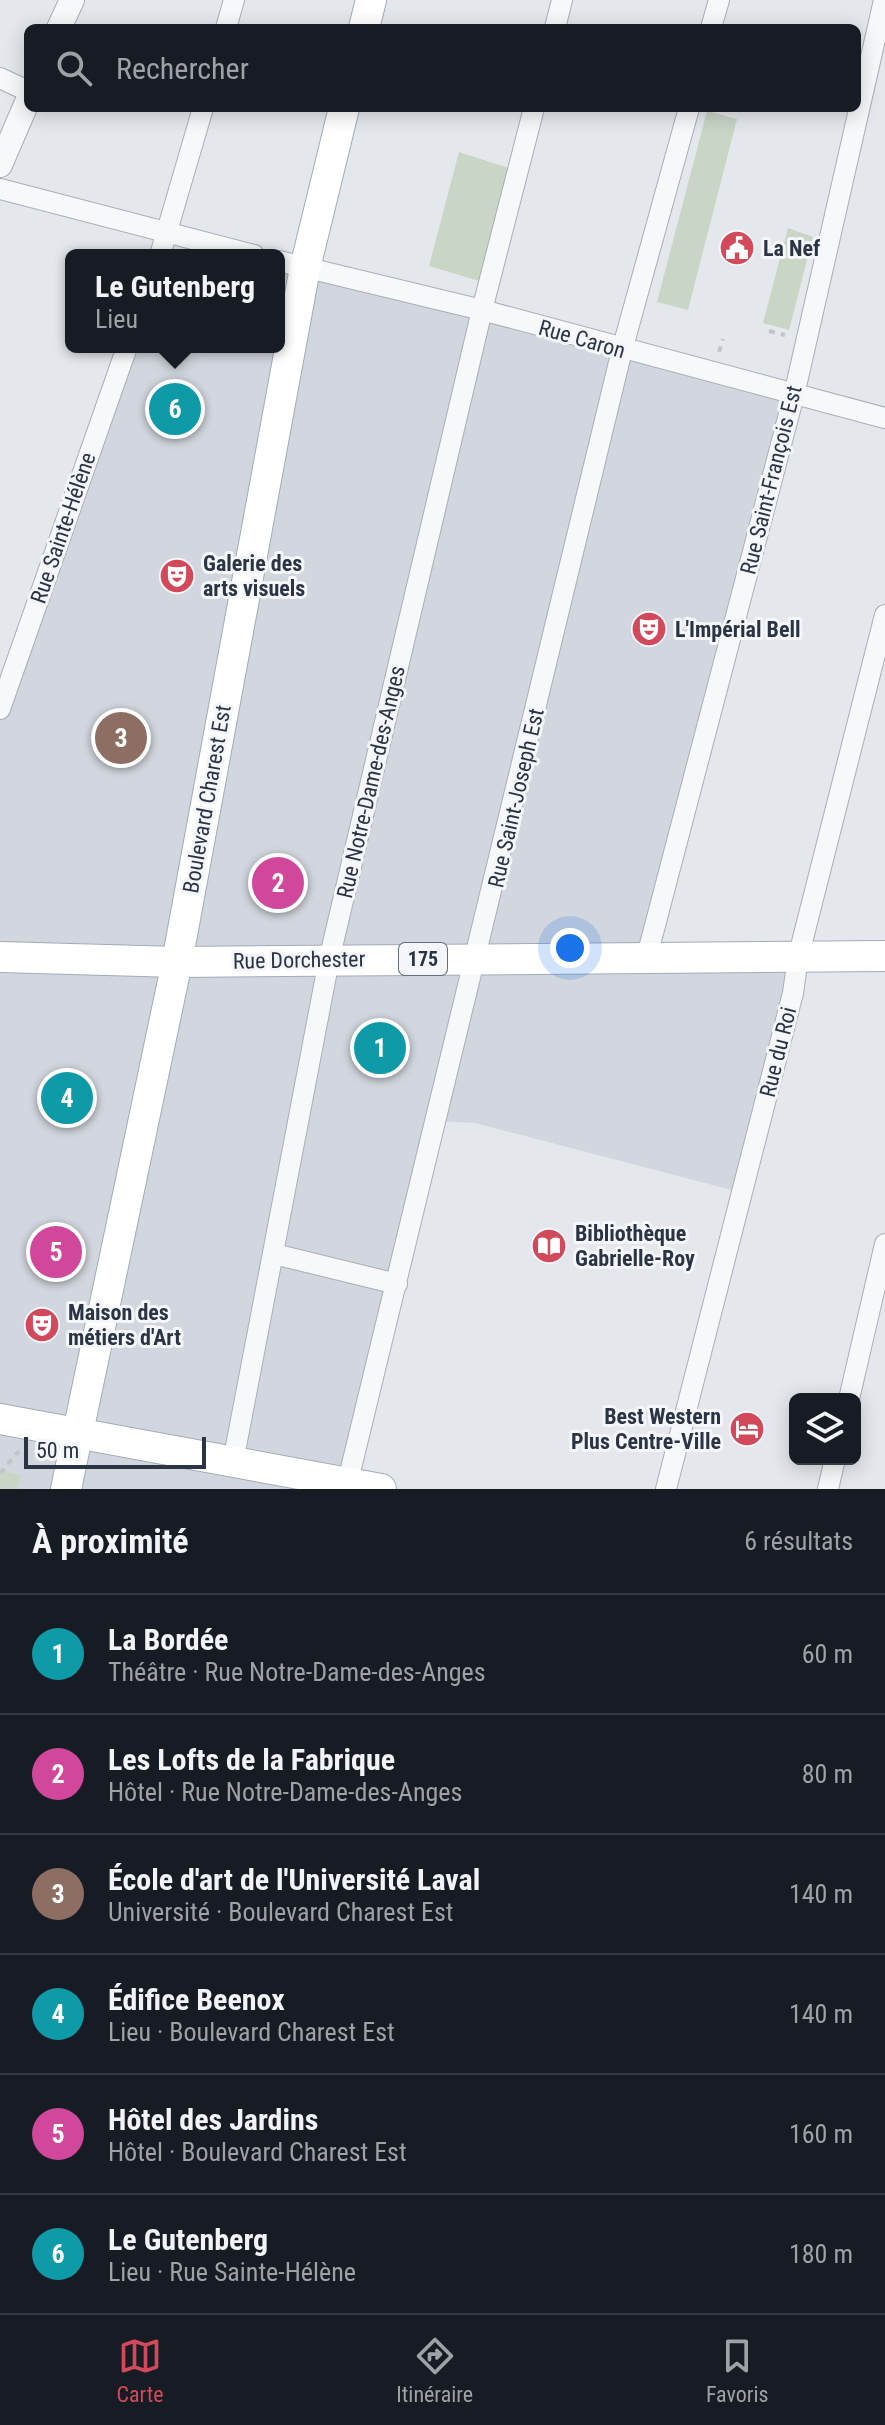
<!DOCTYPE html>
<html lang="fr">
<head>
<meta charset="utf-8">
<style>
	body { margin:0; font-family:"Roboto Condensed",sans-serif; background:#20242c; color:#f1f3f6 }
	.controls { position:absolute; right:24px; bottom:24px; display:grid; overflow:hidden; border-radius:12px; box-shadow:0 4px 20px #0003 }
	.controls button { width:72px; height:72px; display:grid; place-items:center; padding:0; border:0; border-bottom:2px solid #363941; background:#171b24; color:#f1f3f6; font:40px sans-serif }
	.scale { position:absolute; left:24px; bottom:20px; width:182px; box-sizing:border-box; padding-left:8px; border:4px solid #2b3445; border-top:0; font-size:22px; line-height:28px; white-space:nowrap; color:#2b3445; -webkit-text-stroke:6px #f4f6f9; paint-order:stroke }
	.you { position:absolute; left:570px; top:948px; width:28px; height:28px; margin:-20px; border:6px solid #fff; border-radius:50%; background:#1a73e8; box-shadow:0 0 0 12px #1a73e833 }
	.badge { display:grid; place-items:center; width:52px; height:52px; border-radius:50%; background:#d1495b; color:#fff; font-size:26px; font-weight:700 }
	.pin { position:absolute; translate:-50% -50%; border:4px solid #fff; box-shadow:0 2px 8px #0006 }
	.popup { position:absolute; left:65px; top:249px; width:220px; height:104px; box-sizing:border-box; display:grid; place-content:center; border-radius:12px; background:#171b24; filter:drop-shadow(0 2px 6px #0005); font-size:26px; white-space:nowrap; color:#9ea1a6 }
	.popup b { font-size:30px; color:#f1f3f6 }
	.popup::after { content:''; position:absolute; left:50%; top:100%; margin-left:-16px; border:16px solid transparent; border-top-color:#171b24 }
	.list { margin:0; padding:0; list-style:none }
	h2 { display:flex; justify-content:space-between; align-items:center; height:104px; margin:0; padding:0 32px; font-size:34px }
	h2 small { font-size:26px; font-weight:400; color:#9ea1a6 }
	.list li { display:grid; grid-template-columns:52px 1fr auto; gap:24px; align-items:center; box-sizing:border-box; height:120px; padding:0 32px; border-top:2px solid #363941 }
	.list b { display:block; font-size:30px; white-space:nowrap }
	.list p { margin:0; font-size:26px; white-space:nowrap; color:#9ea1a6 }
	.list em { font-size:26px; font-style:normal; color:#9ea1a6 }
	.icon { flex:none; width:44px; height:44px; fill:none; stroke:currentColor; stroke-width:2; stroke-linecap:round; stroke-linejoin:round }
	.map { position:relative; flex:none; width:885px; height:1489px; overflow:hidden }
	.search { position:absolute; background:#171b24; box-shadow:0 4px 20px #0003; left:24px; right:24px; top:24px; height:88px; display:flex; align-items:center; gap:20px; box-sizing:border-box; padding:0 28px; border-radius:12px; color:#9ea1a6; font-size:30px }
	.sheet { height:824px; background:#171b24 }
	nav { display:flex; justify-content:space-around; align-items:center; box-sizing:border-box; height:112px; border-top:2px solid #363941; background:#171b24; font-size:22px; color:#9ea1a6 }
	nav a { display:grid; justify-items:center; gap:4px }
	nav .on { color:#d1495b }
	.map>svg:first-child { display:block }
</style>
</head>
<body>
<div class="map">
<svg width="885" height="1489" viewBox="0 0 885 1489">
	<rect width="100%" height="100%" fill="#e4e7ec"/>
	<path fill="#d2d6de" d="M279,261L794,395L648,956L798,958L743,1193L475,1123L437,1121L346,1489H0V709L127,347H279Z"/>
	<path fill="#c9d6c5" d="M707,111L737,119L688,310L657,302Z
		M459,152L518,171L489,284L429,266Z
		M788,228L813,237L789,330L763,323Z
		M0,1470L21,1475L17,1489H0Z"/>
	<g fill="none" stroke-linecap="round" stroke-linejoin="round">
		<defs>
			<path id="minor" d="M226,28L234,0
				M555,28L562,0
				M711,28L719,0
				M0,78L28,91
				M0,189L254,255
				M160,255L203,108
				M279,261L482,310L885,418
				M0,709L127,347
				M647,956L794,395L884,0
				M274,1254L397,1284
				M849,1399L885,1244
				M233,1462L329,960L482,310L534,108
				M346,1489L622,350L689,108
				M666,1489L793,993L798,958L885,615
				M828,1489L835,1459"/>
			<path id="tertiary" d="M59,28L72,0
				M0,165L28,100"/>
			<path id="primary" d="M364,28L371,0
				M0,957L177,962L885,956
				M0,1419L381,1489
				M66,1489L177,962L305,268L344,108"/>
		</defs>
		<use href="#minor" stroke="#a9aeb7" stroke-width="22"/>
		<use href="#tertiary" stroke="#a9aeb7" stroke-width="26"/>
		<use href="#primary" stroke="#a3abb8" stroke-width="32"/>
		<path stroke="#c2c5cb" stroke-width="4" stroke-dasharray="6 6" stroke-linecap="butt" d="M769,331L785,335
			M719,352L723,339
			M0,1473L19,1451"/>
		<use href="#minor" stroke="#f7f8fa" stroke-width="20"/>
		<use href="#tertiary" stroke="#f7f8fa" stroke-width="24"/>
		<use href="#primary" stroke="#fff" stroke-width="30"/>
	</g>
	<defs>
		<symbol id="civic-disc" viewBox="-11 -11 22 22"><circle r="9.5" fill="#d1495b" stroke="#f4f6f9"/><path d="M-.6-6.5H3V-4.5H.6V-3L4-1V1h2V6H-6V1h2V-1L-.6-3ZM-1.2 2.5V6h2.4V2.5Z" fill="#fff"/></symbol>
		<symbol id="theatre-disc" viewBox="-11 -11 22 22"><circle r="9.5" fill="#d1495b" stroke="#f4f6f9"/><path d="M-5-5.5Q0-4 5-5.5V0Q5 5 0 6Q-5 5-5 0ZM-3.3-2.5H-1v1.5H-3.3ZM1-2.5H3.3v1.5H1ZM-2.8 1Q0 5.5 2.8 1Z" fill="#fff"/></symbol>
		<symbol id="library-disc" viewBox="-11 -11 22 22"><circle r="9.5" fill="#d1495b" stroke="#f4f6f9"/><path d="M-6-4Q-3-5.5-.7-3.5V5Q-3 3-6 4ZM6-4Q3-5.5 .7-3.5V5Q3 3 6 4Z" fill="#fff"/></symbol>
		<symbol id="hotel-disc" viewBox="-11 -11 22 22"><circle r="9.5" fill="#d1495b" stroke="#f4f6f9"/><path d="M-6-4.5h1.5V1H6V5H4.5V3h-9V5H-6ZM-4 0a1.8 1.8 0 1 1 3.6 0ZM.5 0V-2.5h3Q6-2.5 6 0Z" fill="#fff"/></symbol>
	</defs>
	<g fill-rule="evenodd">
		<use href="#civic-disc" x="717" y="228" width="40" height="40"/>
		<use href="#theatre-disc" x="157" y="556" width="40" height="40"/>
		<use href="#theatre-disc" x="629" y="609" width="40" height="40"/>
		<use href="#library-disc" x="529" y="1226" width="40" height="40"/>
		<use href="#theatre-disc" x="22" y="1305" width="40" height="40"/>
		<use href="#hotel-disc" x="727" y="1409" width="40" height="40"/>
	</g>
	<g text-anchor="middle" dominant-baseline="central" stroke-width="6" stroke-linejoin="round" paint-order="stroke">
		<rect fill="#f4f6f9" stroke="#676e7b" stroke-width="2" x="399" y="943" width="48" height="32" rx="6"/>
		<g font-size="20" font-weight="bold" fill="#2b3445">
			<text x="423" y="959">175</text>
		</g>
		<g font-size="22" font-weight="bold" fill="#2b3445" stroke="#f4f6f9" text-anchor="start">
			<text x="763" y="248">La Nef</text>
			<text x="203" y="563">Galerie des<tspan x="203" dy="25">arts visuels</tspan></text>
			<text x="675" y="629">L'Impérial Bell</text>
			<text x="575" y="1233">Bibliothèque<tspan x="575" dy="25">Gabrielle-Roy</tspan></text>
			<text x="68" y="1312">Maison des<tspan x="68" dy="25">métiers d'Art</tspan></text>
			<text x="721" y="1416" text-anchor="end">Best Western<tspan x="721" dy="25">Plus Centre-Ville</tspan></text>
		</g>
		<g font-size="22" fill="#2b3445" stroke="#f4f6f9">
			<text transform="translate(582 339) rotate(16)">Rue Caron</text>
			<text transform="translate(771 480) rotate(-76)">Rue Saint-François Est</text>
			<text transform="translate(63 528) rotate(-71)">Rue Sainte-Hélène</text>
			<text transform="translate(371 782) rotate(-77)">Rue Notre-Dame-des-Anges</text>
			<text transform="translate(516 798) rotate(-77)">Rue Saint-Joseph Est</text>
			<text transform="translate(207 799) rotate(-80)">Boulevard Charest Est</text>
			<text transform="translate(299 960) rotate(-1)">Rue Dorchester</text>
			<text transform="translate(778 1052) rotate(-76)">Rue du Roi</text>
		</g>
	</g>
</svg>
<div class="controls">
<button><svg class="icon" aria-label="layers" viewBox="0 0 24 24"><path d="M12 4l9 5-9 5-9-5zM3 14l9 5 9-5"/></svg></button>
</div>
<div class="scale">50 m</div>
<div class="you"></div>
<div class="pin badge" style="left:380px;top:1048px;background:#0f9aa8">1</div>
<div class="pin badge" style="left:278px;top:883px;background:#d1479c">2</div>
<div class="pin badge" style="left:121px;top:738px;background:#8d6e63">3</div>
<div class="pin badge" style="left:67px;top:1098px;background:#0f9aa8">4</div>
<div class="pin badge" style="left:56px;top:1252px;background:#d1479c">5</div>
<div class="pin badge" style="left:175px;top:409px;background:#0f9aa8">6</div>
<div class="popup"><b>Le Gutenberg</b>Lieu</div>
<div class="search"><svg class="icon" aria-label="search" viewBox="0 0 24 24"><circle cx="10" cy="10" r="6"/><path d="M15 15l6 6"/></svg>Rechercher</div>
</div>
<section class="sheet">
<h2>À proximité<small>6 résultats</small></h2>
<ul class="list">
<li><span class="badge" style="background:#0f9aa8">1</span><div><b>La Bordée</b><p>Théâtre · Rue Notre-Dame-des-Anges</p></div><em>60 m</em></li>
<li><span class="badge" style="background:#d1479c">2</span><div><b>Les Lofts de la Fabrique</b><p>Hôtel · Rue Notre-Dame-des-Anges</p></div><em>80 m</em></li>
<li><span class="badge" style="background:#8d6e63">3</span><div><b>École d'art de l'Université Laval</b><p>Université · Boulevard Charest Est</p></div><em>140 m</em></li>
<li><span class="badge" style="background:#0f9aa8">4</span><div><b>Édifice Beenox</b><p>Lieu · Boulevard Charest Est</p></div><em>140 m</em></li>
<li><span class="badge" style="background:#d1479c">5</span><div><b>Hôtel des Jardins</b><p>Hôtel · Boulevard Charest Est</p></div><em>160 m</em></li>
<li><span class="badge" style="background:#0f9aa8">6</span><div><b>Le Gutenberg</b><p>Lieu · Rue Sainte-Hélène</p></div><em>180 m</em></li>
</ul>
</section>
<nav>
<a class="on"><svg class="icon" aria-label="map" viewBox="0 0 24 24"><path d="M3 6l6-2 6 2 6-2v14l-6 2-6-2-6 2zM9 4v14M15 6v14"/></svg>Carte</a>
<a><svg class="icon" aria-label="directions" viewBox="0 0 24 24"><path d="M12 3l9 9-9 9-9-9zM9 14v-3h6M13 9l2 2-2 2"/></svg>Itinéraire</a>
<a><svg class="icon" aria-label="saved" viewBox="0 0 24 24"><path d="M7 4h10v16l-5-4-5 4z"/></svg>Favoris</a>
</nav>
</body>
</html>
